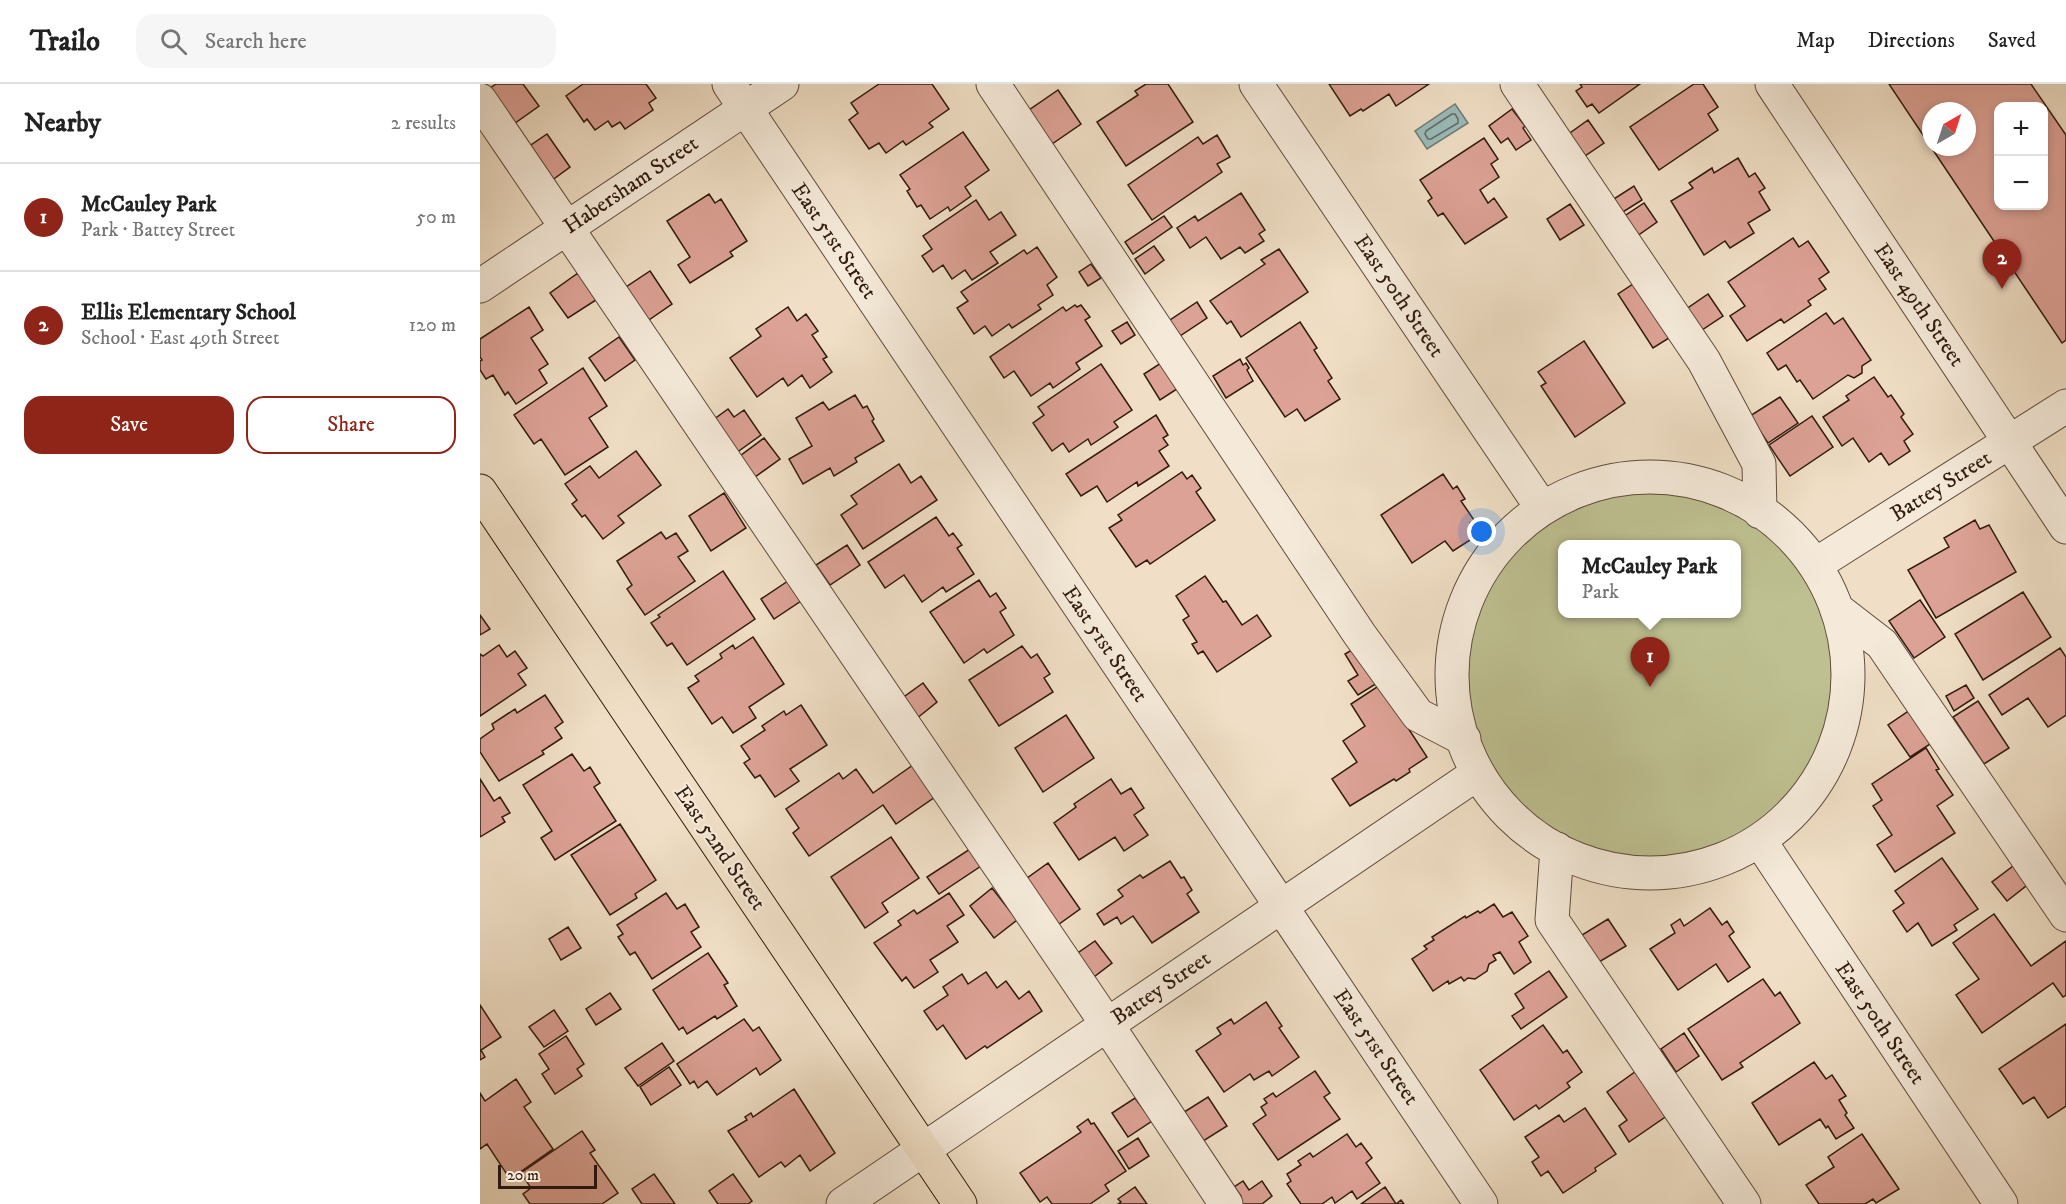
<!DOCTYPE html>
<html lang="en">
<head>
<meta charset="utf-8">
<style>
	body { margin:0; font-family:"IM FELL DW Pica",serif; background:#f6f6f6; color:#222 }
	.controls { position:absolute; right:18px; top:18px; display:grid; overflow:hidden; border-radius:12px; box-shadow:0 3px 9px #0003 }
	.controls button { width:54px; height:54px; display:grid; place-items:center; padding:0; border:0; border-bottom:2px solid #e0e0e0; background:#fff; color:#222; font:30px sans-serif }
	.compass { position:absolute; left:1442px; top:18px; width:54px; height:54px; border-radius:50%; background:#fff; box-shadow:0 3px 9px #0003; rotate:39deg }
	.scale { position:absolute; left:18px; bottom:15px; width:99px; box-sizing:border-box; padding-left:6px; border:3px solid #301b0e; border-top:0; font-size:16px; line-height:21px; white-space:nowrap; color:#301b0e; -webkit-text-stroke:4px #f5eada; paint-order:stroke }
	.you { position:absolute; left:1002px; top:448px; width:21px; height:21px; margin:-15px; border:4px solid #fff; border-radius:50%; background:#1a73e8; box-shadow:0 0 0 9px #1a73e833 }
	.badge { display:grid; place-items:center; width:39px; height:39px; border-radius:50%; background:#8f2418; color:#fff; font-size:20px; font-weight:700 }
	.pin { position:absolute; translate:-50% -50px; filter:drop-shadow(0 2px 3px #0008) }
	.pin::after { content:''; position:absolute; top:32px; width:21px; height:18px; background:inherit; clip-path:polygon(0 0,100% 0,50% 100%) }
	.popup { position:absolute; left:1078px; top:456px; width:183px; height:78px; box-sizing:border-box; display:grid; place-content:center; border-radius:12px; background:#fff; filter:drop-shadow(0 2px 4px #0005); font-size:20px; white-space:nowrap; color:#767676 }
	.popup b { font-size:22px; color:#222 }
	.popup::after { content:''; position:absolute; left:50%; top:100%; margin-left:-12px; border:12px solid transparent; border-top-color:#fff }
	.list { margin:0; padding:0; list-style:none }
	h2 { display:flex; justify-content:space-between; align-items:center; height:78px; margin:0; padding:0 24px; font-size:26px }
	h2 small { font-size:20px; font-weight:400; color:#767676 }
	.list li { display:grid; grid-template-columns:39px 1fr auto; gap:18px; align-items:center; box-sizing:border-box; height:108px; padding:0 24px; border-top:2px solid #e0e0e0 }
	.list b { display:block; font-size:22px; white-space:nowrap }
	.list p { margin:0; font-size:20px; white-space:nowrap; color:#767676 }
	.list em { font-size:20px; font-style:normal; color:#767676 }
	.actions { display:flex; gap:12px; padding:18px 24px }
	.actions a { flex:1; padding:14px 0; border:2px solid #8f2418; border-radius:18px; text-align:center; font-size:21px; color:#8f2418 }
	.actions .main { background:#8f2418; color:#fff }
	.icon { flex:none; width:33px; height:33px; fill:none; stroke:currentColor; stroke-width:2; stroke-linecap:round; stroke-linejoin:round }
	.map { position:relative; flex:none; width:1586px; height:1120px; overflow:hidden }
	header { display:flex; align-items:center; gap:36px; box-sizing:border-box; height:84px; padding:0 30px; background:#fff; border-bottom:2px solid #e0e0e0 }
	header strong { font-size:28px }
	nav { display:flex; gap:33px; margin-inline-start:auto; font-size:21px }
	.search { width:420px; height:54px; background:#f6f6f6; display:flex; align-items:center; gap:15px; box-sizing:border-box; padding:0 21px; border-radius:18px; color:#767676; font-size:22px }
	main { display:flex }
	aside { flex:1; background:#fff }
	.map>svg:first-child { display:block }
</style>
</head>
<body>
<header>
<strong>Trailo</strong>
<div class="search"><svg class="icon" aria-label="search" viewBox="0 0 24 24"><circle cx="10" cy="10" r="6"/><path d="M15 15l6 6"/></svg>Search here</div>
<nav><a>Map</a><a>Directions</a><a>Saved</a></nav>
</header>
<main>
<aside>
<h2>Nearby<small>2 results</small></h2>
<ul class="list">
<li><span class="badge">1</span><div><b>McCauley Park</b><p>Park · Battey Street</p></div><em>50 m</em></li>
<li><span class="badge">2</span><div><b>Ellis Elementary School</b><p>School · East 49th Street</p></div><em>120 m</em></li>
</ul>
<div class="actions"><a class="main">Save</a><a>Share</a></div>
</aside>
<div class="map">
<svg width="1586" height="1120" viewBox="0 0 1586 1120">
	<rect width="100%" height="100%" fill="#f0dfc6"/>
	<filter id="stains"><feTurbulence type="fractalNoise" baseFrequency=".00333" numOctaves="4"/><feColorMatrix values="0 0 0 0 .2 0 0 0 0 .09 0 0 0 0 .02 0 0 0 .5 -.17"/></filter>
	<radialGradient id="worn" r=".72"><stop offset=".6" stop-color="#630" stop-opacity="0"/><stop offset="1" stop-color="#630" stop-opacity=".3"/></radialGradient>
	<path fill="#bec091" stroke="#776e50" stroke-width="1.5" fill-rule="evenodd" d="M1156,392L1214,397L1263,415L1306,446L1335,481L1358,526L1368,576L1367,623L1352,672L1321,721L1280,757L1224,782L1167,789L1117,782L1077,765L1029,729L998,689L977,637L971,582L978,540L999,490L1031,448L1062,424L1114,400ZM1083,460H1257V530H1083Z"/>
	<path fill="#9bbcbb" stroke="#707c76" stroke-width="1.5" d="M975,20L988,39L947,65L935,47Z"/>
	<g fill="none" stroke-linecap="round" stroke-linejoin="round">
		<path stroke="#666c64" stroke-width="1.5" d="M972,30H975L978,35V39L951,55H948L945,50L946,47Z"/>
	</g>
	<path fill="#dda296" stroke="#301b0e" stroke-width="1.5" fill-rule="evenodd" d="M16,0H43L59,22L31,42L6,7Z
		M103,0H166L176,14L169,19L173,26L145,45L140,38L132,43L128,37L115,46L107,35L104,38L86,12Z
		M399,0H452L469,25L449,39L453,43L426,61L423,57L406,69L399,59L389,65L369,36L378,29L371,19Z
		M666,0H688L713,38L646,82L617,38L658,11L655,7Z
		M849,0H949L916,22L909,10L883,27L881,25L870,32Z
		M1100,0H1160L1119,29L1112,20L1107,23L1096,7L1102,3Z
		M1214,0H1223L1238,23L1228,30L1238,46L1179,86L1150,43Z
		M1409,0H1551L1586,51V256L1582,259L1451,63H1487V27H1451V63ZM1518,22H1564V122H1518Z
		M578,6L601,40L572,60L549,26Z
		M1032,25L1045,42L1043,44L1051,56L1036,66L1028,54L1021,59L1009,42Z
		M1108,36L1124,59L1099,76L1083,54Z
		M483,48L509,86L485,103L491,112L470,127L468,123L450,135L441,121L437,123L427,107L430,105L420,91Z
		M67,50L90,83L71,97L48,63Z
		M737,51L750,73L737,80L742,88L672,136L648,101L718,53L723,60Z
		M1004,54L1018,75L1011,80L1019,93L1000,106L1008,119L1014,114L1027,133L985,160L963,129L958,132L948,117L952,114L940,96Z
		M1258,74L1269,93L1275,89L1285,104L1279,108L1290,126L1268,139L1274,149L1250,164L1245,157L1224,171L1191,117L1213,104L1209,99L1232,84L1234,89Z
		M1154,102L1162,116L1135,133L1126,120Z
		M761,109L785,146L779,150L784,157L765,169L760,163L741,175L726,153L710,164L697,144L715,132L718,137Z
		M229,110L235,119L241,115L267,157L250,168L253,172L210,199L198,181L210,173L187,137Z
		M496,116L509,136L521,128L536,151L510,168L518,179L492,196L485,186L472,195L463,181L453,188L442,172L452,165L443,152Z
		M1164,119L1177,138L1150,157L1137,137Z
		M1090,120L1104,141L1080,156L1067,135Z
		M684,132L692,143L653,170L645,158Z
		M1313,154L1319,163L1328,157L1349,188L1339,195L1346,205L1328,217L1331,221L1304,239L1301,235L1267,257L1250,232L1265,222L1248,198Z
		M674,162L684,176L665,190L655,175Z
		M557,163L577,193L567,201L573,211L558,221L561,225L532,244L529,240L512,252L505,242L494,250L477,224L488,217L481,208L544,166L547,170Z
		M799,165L828,208L761,253L751,237L747,240L730,217L785,180L781,176Z
		M611,180L621,194L608,202L599,188Z
		M170,187L192,220L166,238L143,205Z
		M98,189L116,216L88,234L70,209Z
		M1153,200L1189,254L1173,264L1138,210Z
		M1228,210L1243,232L1213,252L1199,230Z
		M717,218L727,234L697,254L687,238Z
		M595,221L597,223L601,221L610,233L605,236L622,262L596,279L600,285L573,304L570,299L551,312L534,287L524,294L510,273L583,223L586,227Z
		M49,223L63,246L51,254L68,280L59,286L67,299L36,320L28,308L25,311L13,291L6,295L0,286V277L2,276L0,273V255Z
		M308,223L317,237L326,230L338,247L332,251L347,273L343,275L352,288L330,304L322,291L308,302L303,294L277,313L250,274L281,252L276,245Z
		M1346,229L1354,240L1363,234L1391,276L1382,282V289L1374,294L1368,291L1333,315L1320,296L1317,298L1306,281L1298,286L1287,269Z
		M647,238L655,251L641,260L632,247Z
		M820,238L837,264L834,266L852,294L848,297L860,315L825,337L817,325L805,333L766,274Z
		M139,253L155,276L125,297L109,274Z
		M1104,257L1145,319L1095,353L1061,302L1066,299L1058,288Z
		M760,275L763,281L766,279L769,284L767,286L773,297L746,314L733,292Z
		M684,277L700,303L680,316L664,290Z
		M621,280L652,326L634,338L638,343L611,361L608,355L589,368L583,359L572,367L553,339L564,331L558,323Z
		M103,284L127,322L109,334L128,363L85,391L61,355L54,360L34,331Z
		M1394,293L1408,313L1411,311L1424,330L1421,333L1433,350L1424,357L1430,367L1409,381L1401,369L1389,378L1373,354L1362,362L1343,333L1369,316L1366,312Z
		M375,311L383,324L387,322L394,335L392,337L404,357L375,374L377,378L354,392L350,384L323,400L309,375L332,362L316,334L343,318L349,326Z
		M1300,313L1318,339L1288,359L1270,332Z
		M248,325L254,333L264,326L281,351L256,369L233,336Z
		M676,331L688,351L683,354L688,361L679,367L689,382L658,402L657,398L627,418L617,402L601,412L586,390Z
		M1332,332L1353,363L1310,392L1289,361Z
		M284,354L300,375L275,393L260,372Z
		M156,367L181,401L138,432L144,439L123,455L105,431L102,433L92,420L97,416L85,400L110,382L119,394Z
		M419,380L431,399L441,392L457,416L383,465L361,431L377,420L371,412Z
		M702,388L707,395L712,391L721,404L716,408L735,436L670,480L667,476L656,483L629,444L642,436L638,431Z
		M963,390L973,405L977,402L985,415L981,417L994,436L990,439L998,451L973,467L965,457L932,479L901,431Z
		M244,409L266,444L231,467L209,432Z
		M456,433L469,452L473,449L482,461L477,464L494,490L466,508L463,503L442,518L424,491L405,504L388,478Z
		M1495,436L1500,445L1509,441L1536,488L1456,534L1428,486L1469,463L1464,454Z
		M181,448L186,455L196,449L208,467L198,473L215,497L165,531L147,505L152,501L137,477Z
		M367,461L380,481L350,501L336,481Z
		M243,487L275,535L207,581L192,559L187,562L171,539L180,533L178,531Z
		M725,492L743,518L746,517L762,541L777,531L791,552L737,588L723,567L718,570L712,560L717,558L703,536L709,532L696,512Z
		M311,495L324,515L294,535L281,515Z
		M499,496L510,513L516,509L526,524L520,528L534,551L507,569L504,565L484,579L450,528Z
		M1543,508L1571,553L1503,596L1475,550Z
		M1440,516L1465,553L1434,574L1409,537Z
		M0,531L10,545L0,551Z
		M273,553L304,600L269,623L276,634L253,649L242,633L232,640L208,604L219,597L215,592L242,574L240,570L253,561L255,565Z
		M19,561L27,573L35,567L47,584L38,590L46,601L0,632V570L3,572Z
		M880,561L902,596L878,611L868,597L878,591L865,570Z
		M542,562L551,574L557,570L570,590L564,594L573,608L519,642L489,596Z
		M1580,564L1586,573V631L1568,643L1548,614L1522,631L1509,611Z
		M443,599L457,618L436,635L421,615Z
		M900,601L947,673L929,685L930,688L916,697L914,695L870,722L852,695L877,678L863,657L885,642L871,620Z
		M1486,601L1494,614L1474,627L1466,612Z
		M65,611L83,638L75,644L82,654L62,667L64,670L19,697L0,668V655L14,645L12,640L35,625L37,629Z
		M1498,617L1529,664L1504,680L1473,633Z
		M1439,620L1455,657L1430,673L1408,641Z
		M321,621L347,661L310,685L319,697L295,713L280,691L275,694L264,679L270,675L261,662L285,646L282,642L304,627L306,631Z
		M586,631L614,674L563,708L535,664Z
		M1446,664L1459,685L1456,686L1473,711L1457,722L1475,749L1415,788L1397,761L1412,751L1393,722L1402,716L1392,700Z
		M92,670L104,687L110,683L120,699L114,703L136,737L75,776L61,754L72,747L43,701Z
		M433,681L455,713L416,740L403,721L329,772L313,749L319,744L306,725L359,689L363,695L376,685L393,709Z
		M0,695L14,717L20,713L30,729L22,733L25,738L0,753Z
		M631,695L641,710L651,704L664,724L654,731L668,751L644,767L635,753L599,776L574,739L596,723L594,720Z
		M140,740L176,796L155,810L157,814L130,831L91,771Z
		M411,753L439,794L402,819L408,828L385,844L351,793Z
		M490,765L501,782L459,810L447,793Z
		M1462,774L1498,825L1474,841L1477,846L1452,862L1438,839L1427,848L1413,827L1424,819L1415,807Z
		M1541,776L1555,795L1527,817L1512,798Z
		M690,777L701,794L704,793L712,806L707,810L719,828L672,859L653,832L641,840L637,833L624,841L617,830L643,812L638,806L660,791L663,794Z
		M568,779L600,825L575,843L543,797Z
		M512,804L537,836L514,854L490,822Z
		M186,809L197,825L205,820L219,843L211,848L221,863L172,895L155,868L150,871L138,853L143,850L137,841Z
		M469,809L484,831L467,842L478,858L450,876L458,888L434,904L426,893L422,897L394,859L421,841L418,837L434,826L437,830Z
		M1014,820L1023,833L1032,828L1048,852L1039,858L1051,878L1034,890L1020,868L1013,871L1016,876L1009,880L1007,887L995,895L988,894L984,897L981,893L969,900L968,897L953,907L932,875L947,865L944,862L954,856L952,853L985,832L986,834L998,827L1000,829Z
		M1230,824L1242,841L1247,837L1254,848L1249,852L1270,883L1248,898L1236,880L1198,906L1170,865L1195,849L1191,841L1200,835L1204,842Z
		M1514,830L1551,882L1586,857V911L1583,913L1573,899L1502,949L1476,911L1499,895L1473,859Z
		M1128,835L1146,862L1119,878L1102,851Z
		M88,843L101,864L81,876L69,855Z
		M615,857L632,879L610,896L592,873Z
		M228,869L248,899L244,901L257,922L237,935L235,932L207,950L203,943L199,946L173,906Z
		M1069,887L1087,913L1041,945L1032,932L1044,924L1035,910Z
		M506,888L517,904L526,897L539,915L549,907L562,927L507,964L505,962L486,975L463,941L457,946L444,927L468,911L463,903L482,890L488,900Z
		M1283,895L1295,912L1300,908L1320,939L1260,979L1263,983L1242,996L1208,945Z
		M130,909L141,925L116,941L106,925Z
		M786,918L802,942L799,944L819,973L792,992L789,987L774,996L770,990L744,1008L716,967L741,950L737,944L751,935L754,940Z
		M0,921L21,953L1,966L5,973L0,976Z
		M74,926L88,947L64,963L49,943Z
		M264,935L273,947L279,943L301,976L280,991L276,984L237,1011L227,997L218,1004L214,997L210,1000L197,980Z
		M1586,940V1022L1568,1034L1554,1013L1543,1020L1519,985Z
		M1063,941L1083,969L1087,966L1102,988L1087,999L1090,1003L1059,1025L1056,1021L1034,1036L1000,986Z
		M1204,949L1219,972L1196,988L1181,965Z
		M86,952L104,980L97,985L102,992L75,1010L62,990L69,985L59,970Z
		M182,959L194,977L158,1002L145,984Z
		M1334,978L1346,995L1352,991L1366,1012L1359,1016L1367,1029L1365,1031L1374,1044L1356,1055L1348,1042L1346,1044L1340,1035L1299,1061L1272,1019Z
		M189,983L201,1001L171,1021L160,1003Z
		M1159,985L1191,1029L1149,1058L1139,1042L1147,1036L1127,1008Z
		M835,987L850,1009L844,1013L860,1035L798,1076L773,1040L786,1031L781,1023L787,1019L784,1015L793,1009L796,1013Z
		M36,995L51,1018L44,1023L73,1065L30,1095L7,1060L0,1065V1009L5,1017Z
		M314,1005L355,1069L330,1087L320,1071L305,1083L301,1078L279,1093L248,1047L267,1036L265,1033L271,1029L273,1033Z
		M728,1013L747,1042L720,1059L701,1030Z
		M655,1014L672,1037L648,1053L632,1029Z
		M1105,1024L1136,1070L1115,1084L1116,1087L1083,1109L1068,1087L1061,1092L1052,1078L1059,1073L1045,1053L1079,1031L1084,1038Z
		M608,1035L611,1040L614,1039L646,1087L625,1101L629,1107L610,1120H572L567,1113L560,1118L540,1089L601,1048L597,1043Z
		M102,1047L115,1066L110,1069L138,1109L122,1120H50L43,1110L51,1104L41,1089Z
		M867,1050L876,1063L881,1059L892,1074L886,1079L900,1099L877,1115L872,1107L855,1119L852,1113L842,1120H821L807,1100L811,1097L807,1090L821,1081L818,1077L830,1069L833,1073Z
		M1382,1050L1419,1105L1396,1119L1393,1115L1385,1120H1339L1326,1101L1354,1083L1348,1073Z
		M658,1054L669,1072L649,1085L638,1067Z
		M174,1090L195,1120H162L152,1105Z
		M253,1090L272,1117L268,1120H238L229,1107Z
		M763,1097L769,1106L782,1097L792,1112L782,1120H763L758,1114L761,1112L754,1103Z
		M655,1103L667,1120H638L641,1118L638,1115Z
		M905,1103L916,1120L921,1116L924,1120H881Z"/>
	<g fill="none" stroke-linecap="round" stroke-linejoin="round">
		<defs>
			<path id="minor" d="M249,0L1001,1120
				M513,0L880,551L938,631L984,655
				M776,0L1062,424
				M1037,0L1224,277L1279,380L1280,428
				M1292,0L1586,443
				M0,16L618,927L746,1120
				M0,202L302,0
				M972 591a198 198 0 1 1 396 0a198 198 0 1 1-396 0Z
				M1335,481L1586,322
				M1358,526L1402,560L1586,831
				M1280,757L1521,1120
				M1077,765L1072,836L1264,1120
				M363,1120L998,689"/>
			<path id="major" d="M0,407L480,1120"/>
		</defs>
		<use href="#minor" stroke="#604c3c" stroke-width="35"/>
		<use href="#major" stroke="#301b0e" stroke-width="35"/>
		<use href="#minor" stroke="#f5eada" stroke-width="33"/>
		<use href="#major" stroke="#f0dfc6" stroke-width="33"/>
	</g>
	<g text-anchor="middle" dominant-baseline="central" stroke-width="4.5" stroke-linejoin="round" paint-order="stroke">
		<g font-size="22" fill="#301b0e" stroke="#f5eada">
			<text transform="translate(151 101) rotate(-34)">Habersham Street</text>
			<text transform="translate(354 157) rotate(56)">East 51st Street</text>
			<text transform="translate(919 212) rotate(56)">East 50th Street</text>
			<text transform="translate(1439 221) rotate(56)">East 49th Street</text>
			<text transform="translate(1461 402) rotate(-32)">Battey Street</text>
			<text transform="translate(625 560) rotate(56)">East 51st Street</text>
			<text transform="translate(240 764) rotate(56)">East 52nd Street</text>
			<text transform="translate(681 904) rotate(-34)">Battey Street</text>
			<text transform="translate(1400 939) rotate(56)">East 50th Street</text>
			<text transform="translate(896 963) rotate(56)">East 51st Street</text>
		</g>
	</g>
	<rect width="100%" height="100%" filter="url(#stains)"/>
	<rect width="100%" height="100%" fill="url(#worn)"/>
</svg>
<div class="controls">
<button>+</button>
<button>−</button>
</div>
<svg class="compass" viewBox="-18 -18 36 36"><path d="M0-13l5 13h-10z" fill="#e53935"/><path d="M0 13l5-13h-10z" fill="#767676"/></svg>
<div class="scale">20 m</div>
<div class="you"></div>
<div class="pin badge" style="left:1170px;top:603px">1</div>
<div class="popup"><b>McCauley Park</b>Park</div>
<div class="pin badge" style="left:1522px;top:205px">2</div>
</div>
</main>
</body>
</html>
